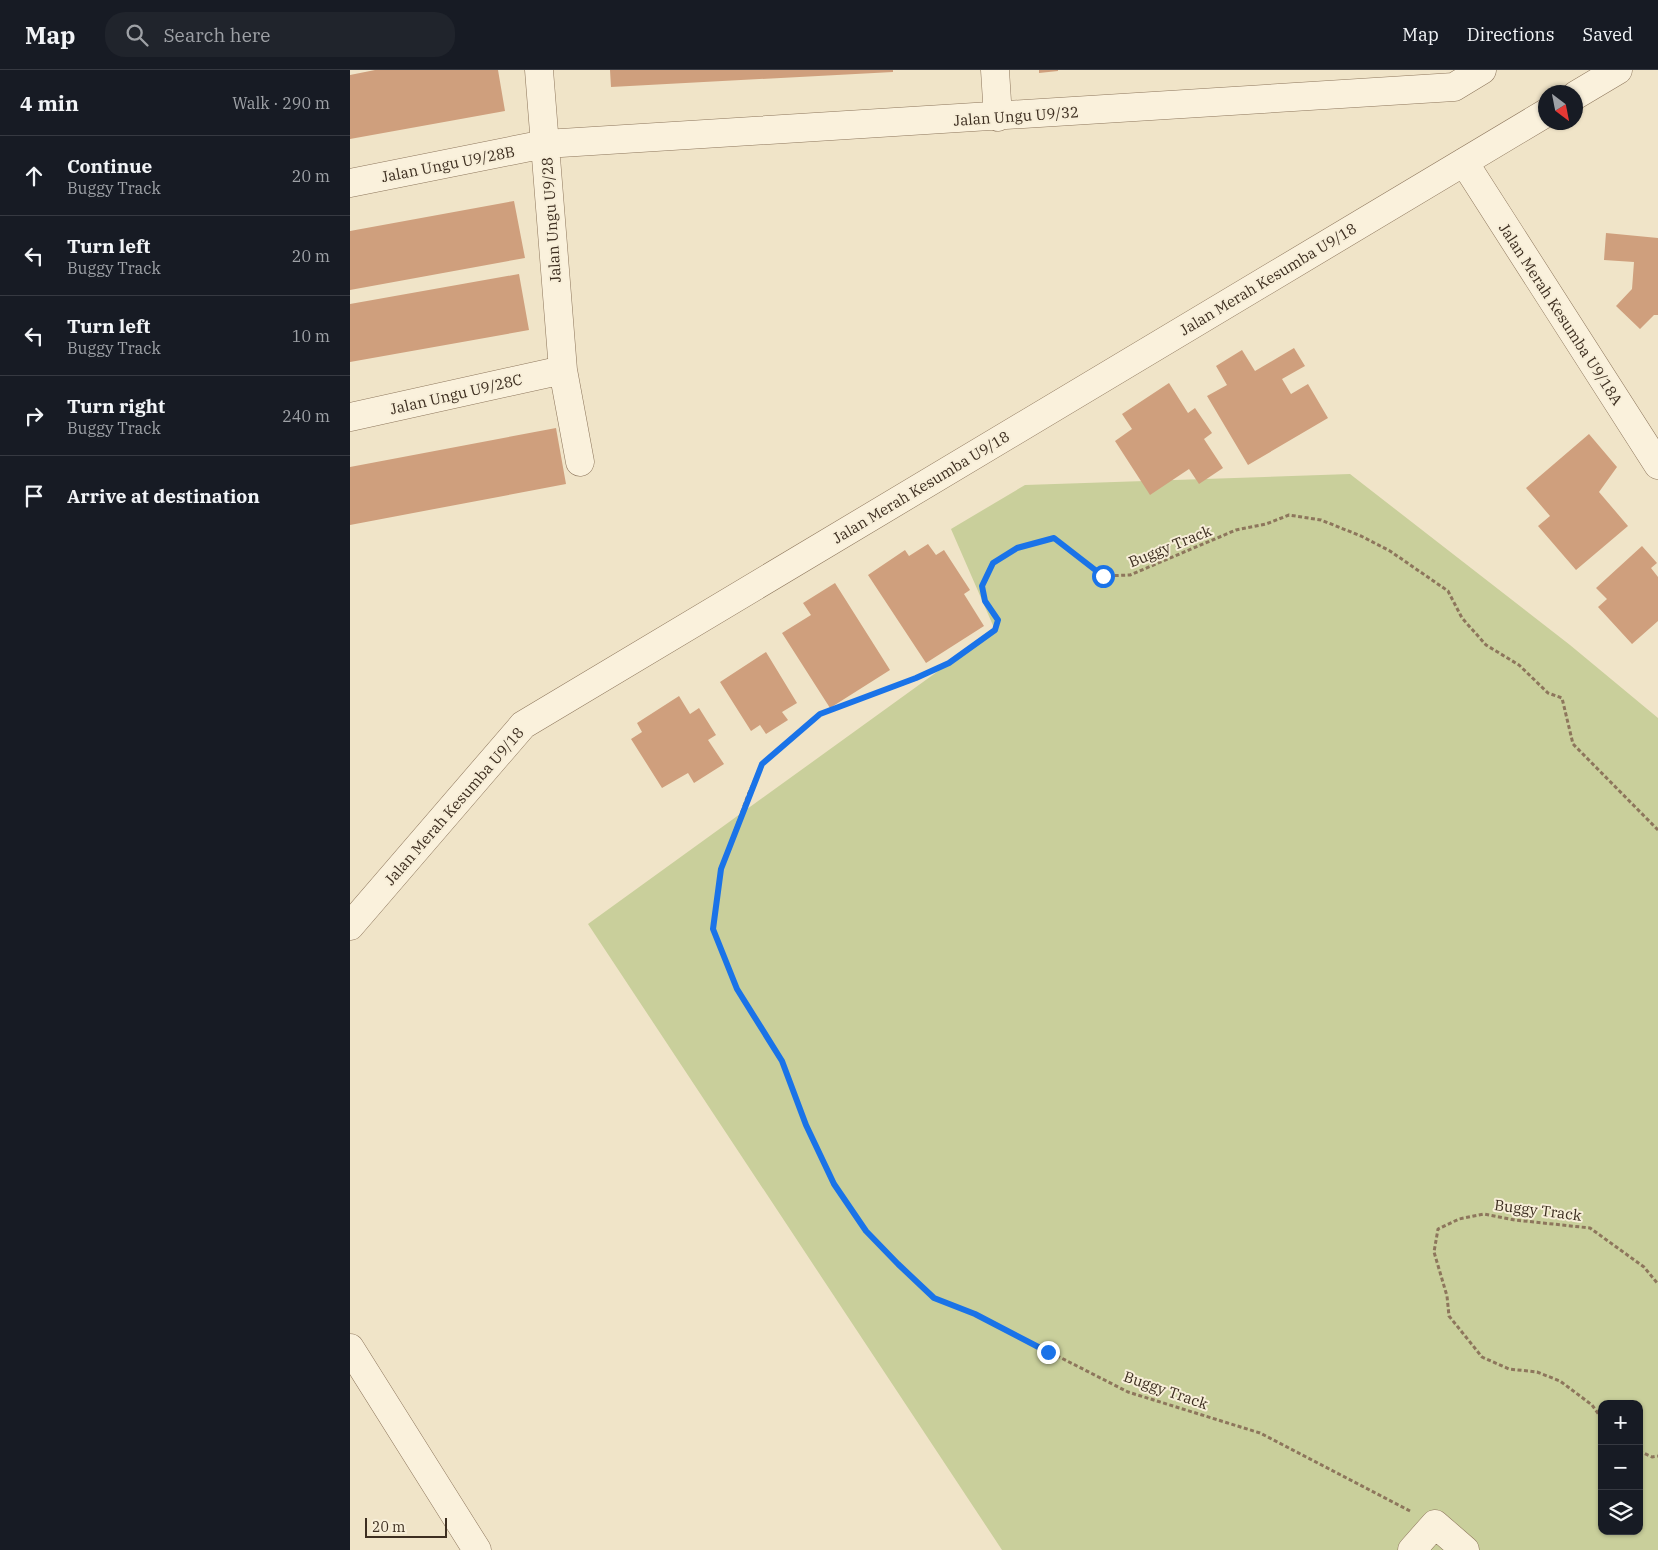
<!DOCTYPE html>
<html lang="en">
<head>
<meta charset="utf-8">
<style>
	body { margin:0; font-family:"IBM Plex Serif",serif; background:#20242c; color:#f1f3f6 }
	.controls { position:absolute; right:15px; bottom:15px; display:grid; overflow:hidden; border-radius:10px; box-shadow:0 1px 4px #0004 }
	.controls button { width:45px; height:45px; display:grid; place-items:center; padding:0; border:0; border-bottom:1px solid #363941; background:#171b24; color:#f1f3f6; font:25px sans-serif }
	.compass { position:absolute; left:1188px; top:15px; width:45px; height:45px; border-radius:50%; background:#171b24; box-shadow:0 1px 4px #0004; rotate:148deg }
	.scale { position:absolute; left:15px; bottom:12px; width:82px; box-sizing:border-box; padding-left:5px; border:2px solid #3d2e20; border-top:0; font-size:14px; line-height:18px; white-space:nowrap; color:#3d2e20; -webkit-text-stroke:4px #f7eed8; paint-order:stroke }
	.stop { position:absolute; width:15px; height:15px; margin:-11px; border:4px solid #1a73e8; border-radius:50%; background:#fff }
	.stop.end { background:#1a73e8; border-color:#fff; box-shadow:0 1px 5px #0008 }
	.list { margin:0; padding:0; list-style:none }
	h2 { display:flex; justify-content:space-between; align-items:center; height:65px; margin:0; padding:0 20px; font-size:21px }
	h2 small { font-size:16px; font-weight:400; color:#9ea1a6 }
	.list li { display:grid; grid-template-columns:32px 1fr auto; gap:15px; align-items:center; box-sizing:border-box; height:80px; padding:0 20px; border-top:1px solid #363941 }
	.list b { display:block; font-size:19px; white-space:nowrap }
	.list p { margin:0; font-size:16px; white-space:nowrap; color:#9ea1a6 }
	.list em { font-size:16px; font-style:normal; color:#9ea1a6 }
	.icon { flex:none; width:28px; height:28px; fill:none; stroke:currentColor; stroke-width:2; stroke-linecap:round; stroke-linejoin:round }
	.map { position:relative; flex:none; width:1308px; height:1480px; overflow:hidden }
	header { display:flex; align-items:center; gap:30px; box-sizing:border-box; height:70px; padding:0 25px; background:#171b24; border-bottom:1px solid #363941 }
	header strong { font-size:24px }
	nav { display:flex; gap:28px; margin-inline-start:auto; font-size:18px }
	.search { width:350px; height:45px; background:#20242c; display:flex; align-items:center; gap:12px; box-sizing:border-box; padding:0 18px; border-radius:20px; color:#9ea1a6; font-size:19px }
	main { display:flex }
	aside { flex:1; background:#171b24 }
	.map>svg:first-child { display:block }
</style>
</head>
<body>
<header>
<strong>Map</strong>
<div class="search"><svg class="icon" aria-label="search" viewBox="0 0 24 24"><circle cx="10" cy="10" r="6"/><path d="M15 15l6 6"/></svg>Search here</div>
<nav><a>Map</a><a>Directions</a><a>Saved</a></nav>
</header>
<main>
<aside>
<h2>4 min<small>Walk · 290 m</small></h2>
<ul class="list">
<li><svg class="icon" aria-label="ahead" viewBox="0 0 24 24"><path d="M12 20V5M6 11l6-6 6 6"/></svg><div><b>Continue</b><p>Buggy Track</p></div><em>20 m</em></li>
<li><svg class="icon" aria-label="left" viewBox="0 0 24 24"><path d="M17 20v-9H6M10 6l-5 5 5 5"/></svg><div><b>Turn left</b><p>Buggy Track</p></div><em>20 m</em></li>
<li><svg class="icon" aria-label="left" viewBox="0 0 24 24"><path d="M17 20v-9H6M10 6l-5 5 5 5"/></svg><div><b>Turn left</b><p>Buggy Track</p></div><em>10 m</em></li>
<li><svg class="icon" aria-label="right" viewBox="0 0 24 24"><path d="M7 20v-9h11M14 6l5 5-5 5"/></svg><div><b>Turn right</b><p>Buggy Track</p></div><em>240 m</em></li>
<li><svg class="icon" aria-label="arrive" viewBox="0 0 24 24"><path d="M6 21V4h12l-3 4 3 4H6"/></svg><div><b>Arrive at destination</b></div></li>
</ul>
</aside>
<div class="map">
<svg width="1308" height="1480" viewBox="0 0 1308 1480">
	<rect width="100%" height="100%" fill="#f0e4c8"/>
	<path fill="#c9cf9b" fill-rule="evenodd" d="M1000,404L1220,575L1308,648V1480H652L238,854L645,560L601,459L675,415ZM1252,1334H1289V1461H1252Z"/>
	<path fill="#cf9f7d" d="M25,0H148L155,41L0,69V5Z
		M260,0H543V2L261,17Z
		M689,0H708V1L689,3Z
		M164,131L175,188L0,220V161Z
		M1256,163L1308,168V245H1304L1290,259L1266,236L1282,219L1284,192L1254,190Z
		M169,204L179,260L0,292V234Z
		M944,278L955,296L932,309L941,324L958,314L978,348L898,395L857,326L877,315L866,296L892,280L905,301Z
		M819,313L838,343L845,338L862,363L854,369L873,398L849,414L839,399L800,425L765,371L782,359L772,344Z
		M206,358L216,414L0,455V397Z
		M1239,364L1267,397L1249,422L1278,456L1226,500L1188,456L1200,446L1176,418Z
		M578,474L586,485L594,480L620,520L614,524L634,556L576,593L518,505L555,480L559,486Z
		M1292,476L1307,493L1301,498L1308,507V551L1282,574L1248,537L1257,529L1246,518Z
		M485,513L540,600L480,638L432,563L461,545L453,533Z
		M416,582L447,633L432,642L438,650L416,664L410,655L401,661L370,612Z
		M329,626L340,644L349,638L366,665L358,670L374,694L344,713L338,703L312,718L281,669L292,662L287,653Z"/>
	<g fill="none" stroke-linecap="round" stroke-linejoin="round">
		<defs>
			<path id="minor" d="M189,0L213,300L230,392
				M645,0L648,47
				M1226,25L1268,0
				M1114,92L1308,395
				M0,113L195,74L1104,17L1132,0
				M0,347L213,300
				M0,856L173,655L1196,43
				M0,1278L127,1480
				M1062,1480L1085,1454L1115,1480"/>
		</defs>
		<use href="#minor" stroke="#8d765c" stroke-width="29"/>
		<path stroke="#8d765c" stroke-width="3" stroke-dasharray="4 2.5" stroke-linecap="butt" d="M1252,1349L1242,1335L1210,1311L1187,1302L1159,1299L1132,1287L1099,1246L1097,1226L1084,1182L1088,1159L1109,1149L1134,1144L1165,1150L1240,1158L1294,1197L1308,1214
			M1289,1381L1302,1387L1308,1386
			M1060,1441L910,1363L778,1322L625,1244L584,1228L548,1194L516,1161L484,1114L456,1055L432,991L387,919L363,859L371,799L398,725L412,694L470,644L566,609L599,593L645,560L648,550L635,531L632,516L643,493L667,478L704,468L753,506L780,505L886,460L916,454L939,445L971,450L1011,466L1040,481L1098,521L1112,548L1136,575L1169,595L1198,623L1212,628L1223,674L1308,760"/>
		<use href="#minor" stroke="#faf1dc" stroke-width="28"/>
	</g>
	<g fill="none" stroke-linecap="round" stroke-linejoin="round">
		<path stroke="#1a73e8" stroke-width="6" d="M698,1282L625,1244L584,1228L548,1194L516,1161L484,1114L456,1055L432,991L387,919L363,859L371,799L412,694L470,644L566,608L599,593L645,560L648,550L635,531L632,516L643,493L667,478L704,468L753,506"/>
	</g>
	<g text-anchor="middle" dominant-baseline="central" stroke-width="4" stroke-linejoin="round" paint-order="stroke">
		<g font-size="15" fill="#3d2e20" stroke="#f7eed8">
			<text transform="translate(666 46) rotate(-4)">Jalan Ungu U9/32</text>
			<text transform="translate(98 94) rotate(-11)">Jalan Ungu U9/28B</text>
			<text transform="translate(201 150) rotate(-94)">Jalan Ungu U9/28</text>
			<text transform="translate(918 209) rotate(-31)">Jalan Merah Kesumba U9/18</text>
			<text transform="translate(1211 244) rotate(57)">Jalan Merah Kesumba U9/18A</text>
			<text transform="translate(106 324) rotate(-13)">Jalan Ungu U9/28C</text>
			<text transform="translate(571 417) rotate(-31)">Jalan Merah Kesumba U9/18</text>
			<text transform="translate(820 476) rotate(-22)">Buggy Track</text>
			<text transform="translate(104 736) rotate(-49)">Jalan Merah Kesumba U9/18</text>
			<text transform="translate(1188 1140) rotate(7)">Buggy Track</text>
			<text transform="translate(816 1320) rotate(19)">Buggy Track</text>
		</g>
	</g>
</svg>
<div class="controls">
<button>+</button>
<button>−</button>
<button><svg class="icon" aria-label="layers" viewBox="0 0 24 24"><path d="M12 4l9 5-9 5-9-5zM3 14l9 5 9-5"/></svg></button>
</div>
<svg class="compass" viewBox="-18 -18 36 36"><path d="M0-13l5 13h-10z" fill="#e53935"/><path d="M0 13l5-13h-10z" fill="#9ea1a6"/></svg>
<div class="scale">20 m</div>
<div class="stop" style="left:753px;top:506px"></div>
<div class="stop end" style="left:698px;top:1282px"></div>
</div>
</main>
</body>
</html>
